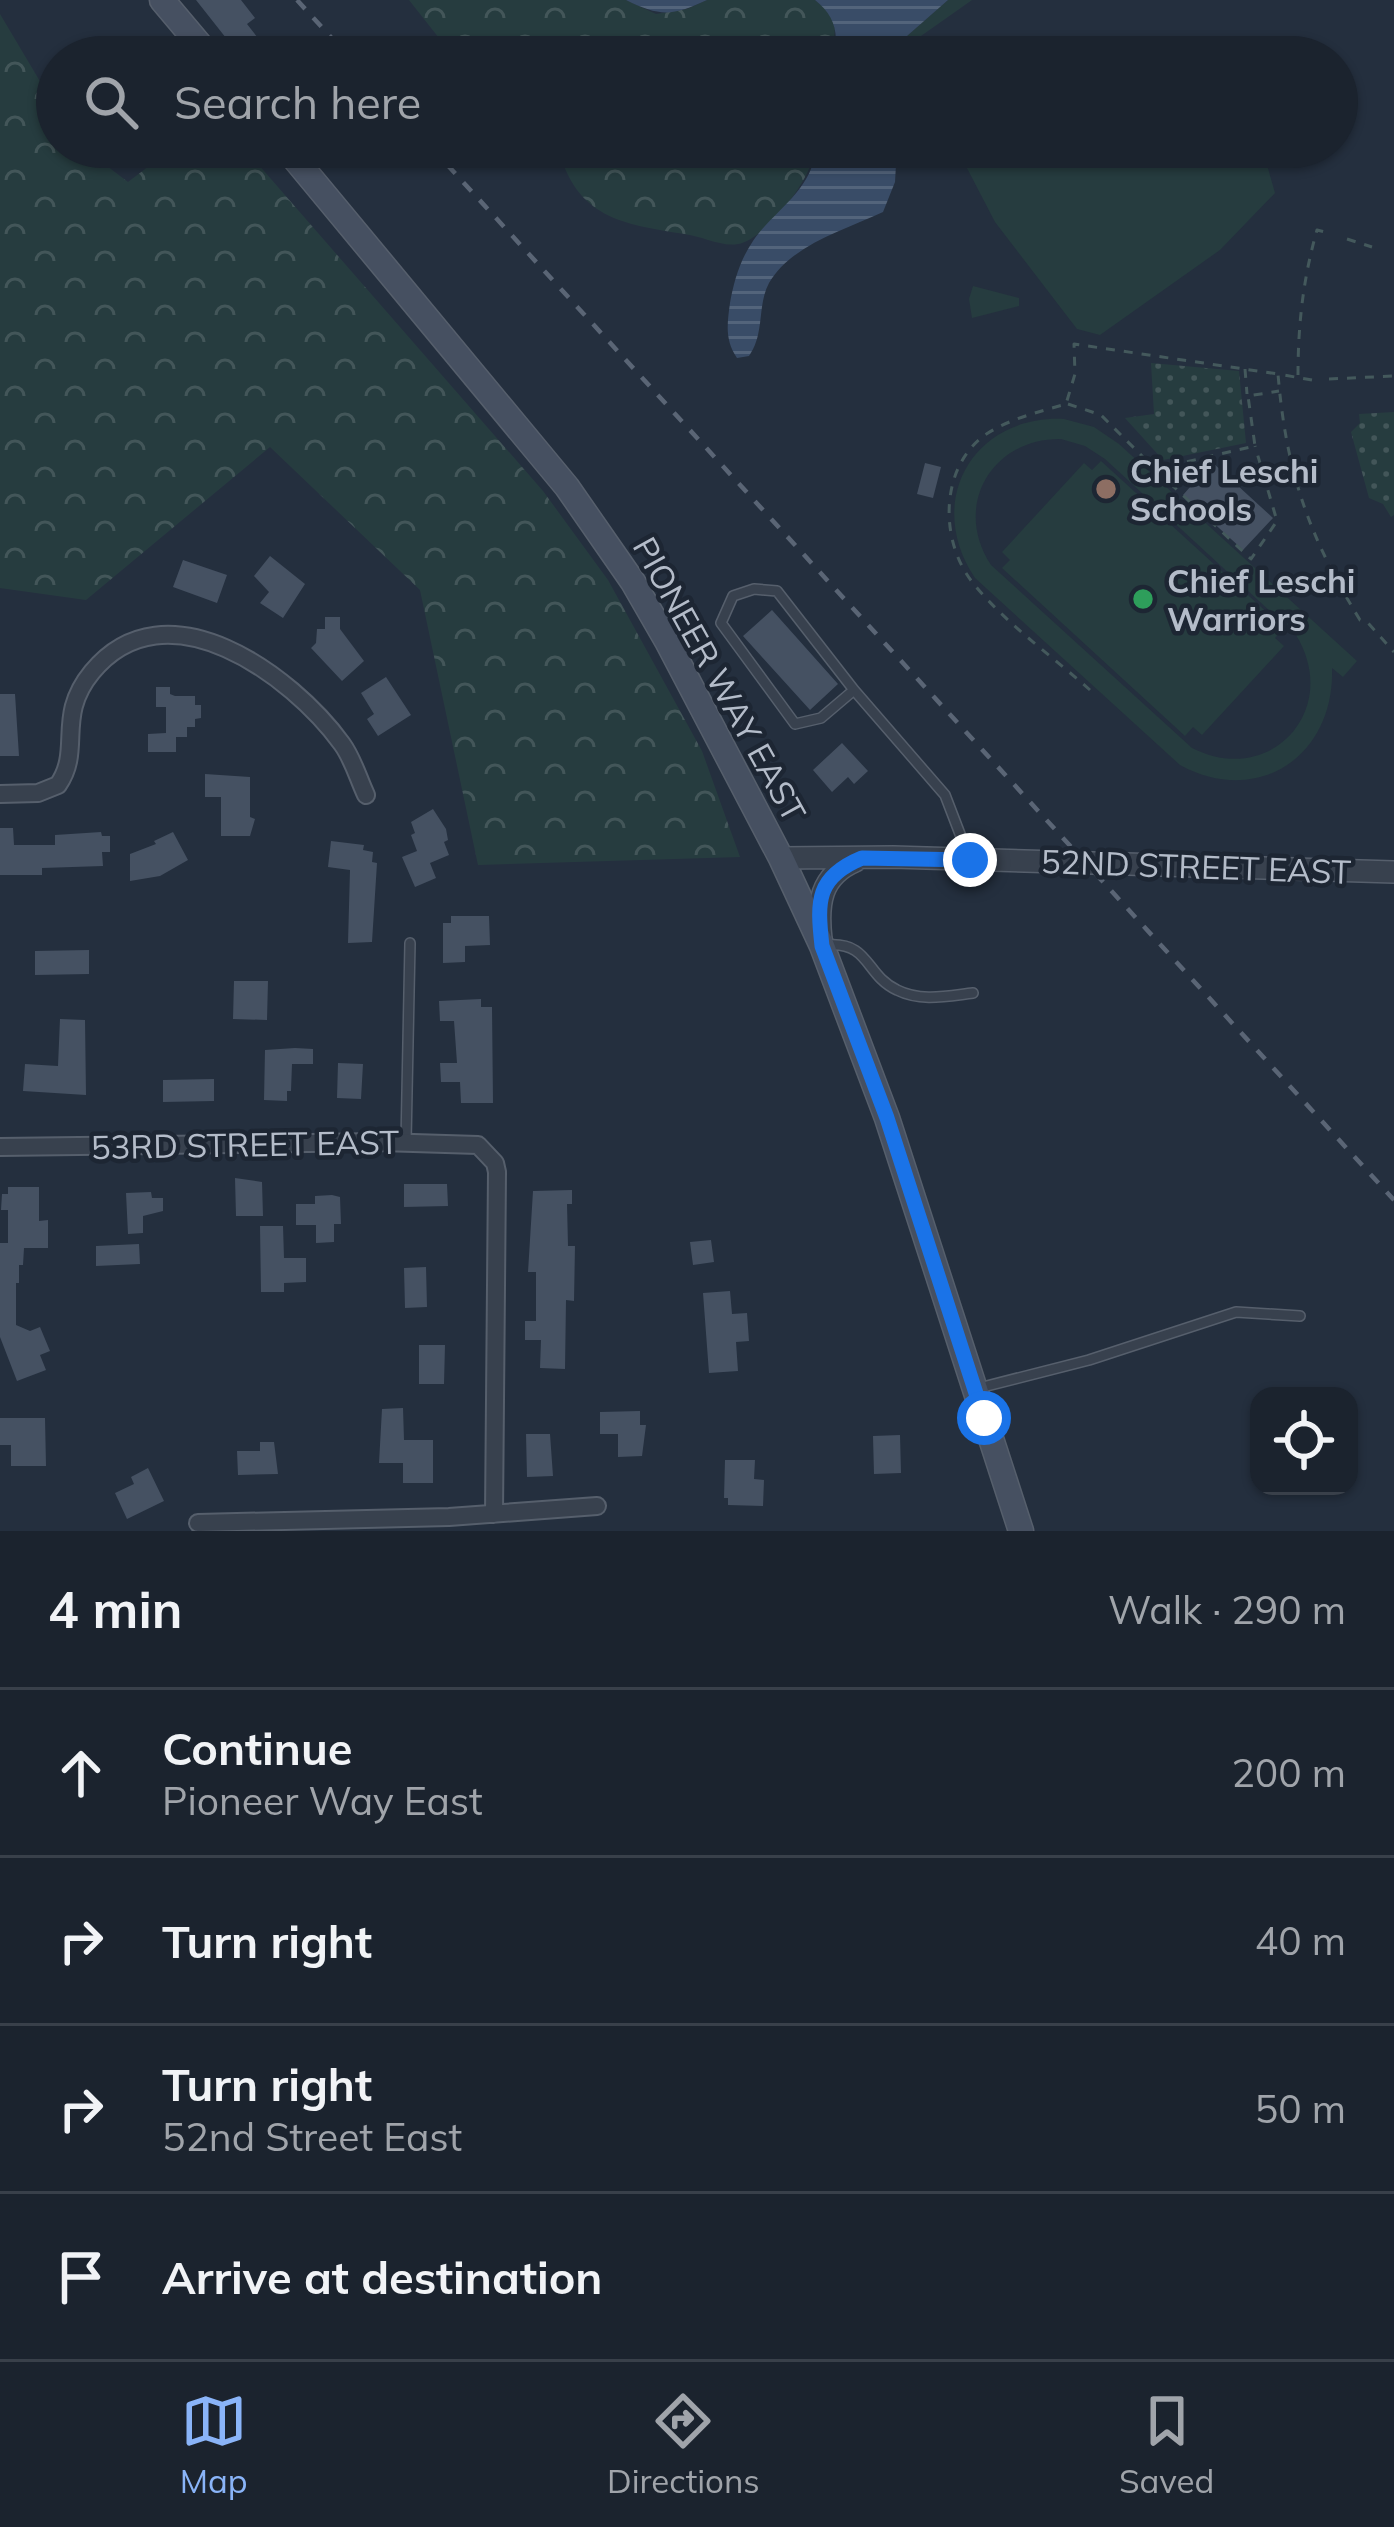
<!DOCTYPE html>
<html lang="en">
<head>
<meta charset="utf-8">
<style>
	body { margin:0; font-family:Mulish,sans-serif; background:#242b36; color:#f1f3f6 }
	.controls { position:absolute; right:36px; bottom:36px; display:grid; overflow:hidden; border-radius:24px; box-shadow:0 3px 9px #0004 }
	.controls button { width:108px; height:108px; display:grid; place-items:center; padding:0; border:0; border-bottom:3px solid #39404a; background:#1b232e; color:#f1f3f6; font:60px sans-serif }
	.stop { position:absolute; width:36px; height:36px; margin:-27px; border:9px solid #1a73e8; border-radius:50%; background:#fff }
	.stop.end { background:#1a73e8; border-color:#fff; box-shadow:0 3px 12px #0008 }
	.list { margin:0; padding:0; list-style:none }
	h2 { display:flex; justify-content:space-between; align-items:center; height:156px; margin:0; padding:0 48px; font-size:51px }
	h2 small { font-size:39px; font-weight:400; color:#a0a4aa }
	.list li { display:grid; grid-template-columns:78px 1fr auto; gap:36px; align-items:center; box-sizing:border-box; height:168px; padding:0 48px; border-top:3px solid #39404a }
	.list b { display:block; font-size:45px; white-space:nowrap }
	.list p { margin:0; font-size:39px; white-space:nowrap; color:#a0a4aa }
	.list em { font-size:39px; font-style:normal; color:#a0a4aa }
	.icon { flex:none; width:66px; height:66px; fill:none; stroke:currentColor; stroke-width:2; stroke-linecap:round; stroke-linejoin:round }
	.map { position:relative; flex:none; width:1394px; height:1531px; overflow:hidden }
	.search { position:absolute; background:#1b232e; box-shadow:0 3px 9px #0004; left:36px; right:36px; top:36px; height:132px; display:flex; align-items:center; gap:30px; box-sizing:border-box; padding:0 42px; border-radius:66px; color:#a0a4aa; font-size:45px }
	.sheet { height:828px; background:#1b232e }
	nav { display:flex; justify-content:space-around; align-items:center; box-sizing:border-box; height:168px; border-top:3px solid #39404a; background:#1b232e; font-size:33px; color:#a0a4aa }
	nav a { display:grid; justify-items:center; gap:6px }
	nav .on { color:#8ab4f8 }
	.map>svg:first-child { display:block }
</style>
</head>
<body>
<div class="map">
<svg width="1394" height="1531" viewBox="0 0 1394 1531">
	<defs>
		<pattern id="grass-dots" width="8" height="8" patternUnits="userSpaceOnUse" patternTransform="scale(3)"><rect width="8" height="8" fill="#263c3f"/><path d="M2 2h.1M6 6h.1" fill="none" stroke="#435659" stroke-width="1.8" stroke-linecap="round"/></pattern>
		<pattern id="forest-crowns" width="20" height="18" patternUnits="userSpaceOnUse" patternTransform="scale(3)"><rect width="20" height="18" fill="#263c3f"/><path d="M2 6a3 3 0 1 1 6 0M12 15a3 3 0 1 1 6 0" fill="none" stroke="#435659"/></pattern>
		<pattern id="water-rules" width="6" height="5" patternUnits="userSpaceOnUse" patternTransform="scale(3)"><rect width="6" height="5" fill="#394c67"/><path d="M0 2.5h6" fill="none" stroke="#53647b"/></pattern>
	</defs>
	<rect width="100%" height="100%" fill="#242f3e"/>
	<path fill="url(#grass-dots)" d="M1151,363L1239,371L1246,443L1163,460L1125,418L1154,414Z
		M1394,412V515L1391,517L1383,504L1369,498L1351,432L1360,423L1359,414Z"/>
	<path fill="url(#forest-crowns)" d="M409,0H626L656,14L687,9L707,0H815L829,12L835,26L833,57H454Z
		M948,0H972L901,50L907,36Z
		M0,14L57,110V147H82L128,182L174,147H243L543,491L608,580L702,751L740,857L478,865L420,590L270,447L86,600L0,588Z
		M558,147H814C817,174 765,240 738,244C721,247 702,236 684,234C622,224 576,218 558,147Z"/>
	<path fill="#263c3f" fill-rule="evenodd" d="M956,147H1262L1275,193L1220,250L1100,335L1077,329L995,222Z
		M973,286L1019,298V306L972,318L969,299Z
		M1064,419L1094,427L1119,444L1357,661L1343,677L1332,668C1335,755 1259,808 1180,765L975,578C924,502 972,415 1064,419ZM1061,439L1085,446L1105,459L1296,635C1342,710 1270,788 1192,748L991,565C952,506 992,438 1061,439Z
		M1101,461L1284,628L1275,638L1284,646L1202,735L1193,727L1185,736L1002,568L1010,560L1002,552L1084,463L1092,470Z"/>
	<path fill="url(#water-rules)" d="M626,0H707C673,16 660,17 626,0Z
		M815,0H948L907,36L899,57H833C840,33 834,15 815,0Z
		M814,147H897L895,182L883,212C845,230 792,244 769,283C757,305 765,334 749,356L737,358C725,340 727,325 730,303C734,281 740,260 753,241C772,212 818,186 814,147Z"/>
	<path fill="#455162" d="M196,0H241L255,18L247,24L273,57H241Z
		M1212,462L1273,518L1243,550L1183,495Z
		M925,463L941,467L933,498L917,494Z
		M270,556L305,584L283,618L260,603L269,592L254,576Z
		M183,560L227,575L217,603L173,587Z
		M772,610L838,684L810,710L743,636Z
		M325,617H340V629L364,661L342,681L311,648L316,643L317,629H325Z
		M386,677L411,715L378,736L367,719L374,714L361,693Z
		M156,687H170V694L175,696H195V705H201V718L195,719V727H187V737H176V752H148V734L166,733V707H156Z
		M0,694H15L19,756H0Z
		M842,743L868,771L854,784L848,777L832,792L813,770Z
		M205,774L250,777V817L255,819L250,836H221V797H205Z
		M433,809L446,829L448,840L444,842L449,855L430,863L436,878L415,887L402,857L417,851L411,835L415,833L411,822Z
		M0,828H13L14,845H55V835L101,832L102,836H110V852H102L103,866L42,868V875H0Z
		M173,832L188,860L160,876L130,881V854L156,844L154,841Z
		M331,841L364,845L363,850L373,852L372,862L377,863L372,942L348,943L350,870L328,867Z
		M451,916H489L490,945L465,946V962L443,963V923H451Z
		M89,950V974L35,975V951Z
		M234,981H268L267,1020L233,1019Z
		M481,999V1007H492L493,1103H461L460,1082H441L440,1063H457L454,1021H440L439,1001Z
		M60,1019L85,1020L86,1095L23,1091L25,1064L58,1066Z
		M295,1048L313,1049V1064H292L291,1091H287V1101L264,1100L265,1050Z
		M338,1063L363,1064L361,1099L337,1098Z
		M214,1079V1101L163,1102V1080Z
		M235,1178L262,1182L263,1216H236Z
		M404,1184H447L448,1206L404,1207Z
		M8,1187H39V1221L48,1220V1248H24L23,1265H19V1283H16V1325L30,1331L40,1327L50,1351L40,1355L46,1370L17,1381L0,1337V1243H8V1210H1L2,1194H8Z
		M572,1190V1204H567L568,1246H575L574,1301L566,1300L565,1369L540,1368L541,1340H525V1321H536V1272H528L533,1191Z
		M151,1192L152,1198H163V1211L143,1216V1233L128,1234L126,1193Z
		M332,1195L340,1197L341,1224H334V1242L316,1243V1225H296V1204H315V1196Z
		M260,1226H283L284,1258H306V1282L284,1283V1292H261Z
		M711,1240L714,1262L693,1265L690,1242Z
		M139,1244L140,1264L96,1266V1246Z
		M426,1267L427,1307L405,1308L404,1268Z
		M730,1291L732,1314L747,1313L749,1341L736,1342L738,1371L709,1373L703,1293Z
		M419,1345H445L444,1384H419Z
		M403,1408L404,1440H433V1483H403V1463H379L382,1409Z
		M640,1411V1425H646L642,1456L618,1457V1434H600V1412Z
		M0,1418H45L46,1466H11V1445H0Z
		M526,1434H550L553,1476L527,1477Z
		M900,1435L901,1473L874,1474L873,1436Z
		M260,1442H274L278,1474L238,1475L237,1451H260Z
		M725,1460H755L754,1479L764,1480L763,1506L728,1505V1498H724Z
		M148,1468L164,1501L127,1519L115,1493L134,1484L131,1477Z"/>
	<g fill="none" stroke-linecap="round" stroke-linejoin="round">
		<defs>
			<path id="service" d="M854,690L821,718L795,724L721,623L733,596L754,589L777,591L854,690L945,795L970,860
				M828,945C870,942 865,975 897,990C921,1002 947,996 973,993
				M406,1142L410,943
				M975,1389L1089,1360L1236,1312L1300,1316"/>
			<path id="minor" d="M0,794L38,793L58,785C83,749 55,717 92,672C166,582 292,675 342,744C353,759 358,778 366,795
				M0,1147L381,1142L478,1145L495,1163L497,1172L494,1514
				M198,1523L449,1517L597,1506"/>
			<path id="tertiary" d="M781,858L893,857L1394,872
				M821,939C817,904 820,876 855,861"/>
			<path id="secondary" d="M162,0L210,57
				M285,147L567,487L633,582L667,641L781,858L822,946L887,1118L1021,1531"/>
		</defs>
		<use href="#service" stroke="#565f6c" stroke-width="12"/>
		<use href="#minor" stroke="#565f6c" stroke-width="20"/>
		<use href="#tertiary" stroke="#565f6c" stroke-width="24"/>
		<use href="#secondary" stroke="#565f6c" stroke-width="27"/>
		<path stroke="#44595c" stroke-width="3" stroke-dasharray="9 9" stroke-linecap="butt" d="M1347,239L1372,247
			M1245,369L1247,394
			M1298,375C1298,325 1303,279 1317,230L1329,233
			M1329,379L1394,376
			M1312,380L1278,374C1286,472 1309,537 1360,620L1368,623L1394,652
			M1068,404L1101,415L1155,469L1255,446L1248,396L1279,391
			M1157,471L1251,559L1277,521L1255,446
			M1090,690C1052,656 1005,623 973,583C939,541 939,465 988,433C1012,418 1039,412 1066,404L1075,374L1074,344L1278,374"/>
		<use href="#service" stroke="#38414e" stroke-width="9"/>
		<use href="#minor" stroke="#38414e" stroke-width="16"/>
		<use href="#tertiary" stroke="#38414e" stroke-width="21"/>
		<use href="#secondary" stroke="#465061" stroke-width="24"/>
		<path stroke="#5a6575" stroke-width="4.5" stroke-dasharray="12 12" stroke-linecap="butt" d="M297,0L349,57
			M431,147L1394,1200"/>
	</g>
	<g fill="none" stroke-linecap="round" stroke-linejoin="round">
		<path stroke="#1a73e8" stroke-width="15" d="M970,860L862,858C816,877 817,901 822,946L887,1118L984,1418"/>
	</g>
	<circle fill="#8d6e63" stroke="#1d2633" stroke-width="4.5" cx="1106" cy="489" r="12"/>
	<circle fill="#2e9e5b" stroke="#1d2633" stroke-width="4.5" cx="1143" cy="599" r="12"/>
	<g text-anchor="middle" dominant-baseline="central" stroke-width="9" stroke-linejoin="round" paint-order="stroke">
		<g font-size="33" font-weight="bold" fill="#b4bcc9" stroke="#1d2633" text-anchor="start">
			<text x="1130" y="470">Chief Leschi<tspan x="1130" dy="38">Schools</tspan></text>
			<text x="1167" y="580">Chief Leschi<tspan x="1167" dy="38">Warriors</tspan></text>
		</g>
		<g font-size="33" fill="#b4bcc9" stroke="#1d2633">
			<text transform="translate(720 679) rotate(61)">PIONEER WAY EAST</text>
			<text transform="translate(1196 866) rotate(2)">52ND STREET EAST</text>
			<text transform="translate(245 1144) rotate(-1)">53RD STREET EAST</text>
		</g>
	</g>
</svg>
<div class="controls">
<button><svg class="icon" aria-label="locate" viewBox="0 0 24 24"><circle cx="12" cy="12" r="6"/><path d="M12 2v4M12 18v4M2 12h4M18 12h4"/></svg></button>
</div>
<div class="stop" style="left:984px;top:1418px"></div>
<div class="stop end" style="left:970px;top:860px"></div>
<div class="search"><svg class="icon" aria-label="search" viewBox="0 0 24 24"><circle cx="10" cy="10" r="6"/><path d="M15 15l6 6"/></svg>Search here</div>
</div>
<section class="sheet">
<h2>4 min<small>Walk · 290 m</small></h2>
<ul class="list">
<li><svg class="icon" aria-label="ahead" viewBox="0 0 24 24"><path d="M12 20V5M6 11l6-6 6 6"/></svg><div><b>Continue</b><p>Pioneer Way East</p></div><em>200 m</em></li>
<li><svg class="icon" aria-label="right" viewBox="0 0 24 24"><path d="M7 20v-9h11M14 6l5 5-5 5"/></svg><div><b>Turn right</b></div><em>40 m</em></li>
<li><svg class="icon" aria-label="right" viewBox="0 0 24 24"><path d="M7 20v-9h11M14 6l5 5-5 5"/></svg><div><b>Turn right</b><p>52nd Street East</p></div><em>50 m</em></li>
<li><svg class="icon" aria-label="arrive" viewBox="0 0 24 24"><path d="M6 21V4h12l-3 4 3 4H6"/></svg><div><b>Arrive at destination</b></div></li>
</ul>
</section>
<nav>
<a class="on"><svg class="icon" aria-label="map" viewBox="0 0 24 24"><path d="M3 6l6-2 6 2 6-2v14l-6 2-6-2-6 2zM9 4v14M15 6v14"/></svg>Map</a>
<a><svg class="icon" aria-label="directions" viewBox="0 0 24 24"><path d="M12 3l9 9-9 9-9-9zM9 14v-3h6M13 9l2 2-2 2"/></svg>Directions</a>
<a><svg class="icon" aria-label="saved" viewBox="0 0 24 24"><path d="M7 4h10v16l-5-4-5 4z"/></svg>Saved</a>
</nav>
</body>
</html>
